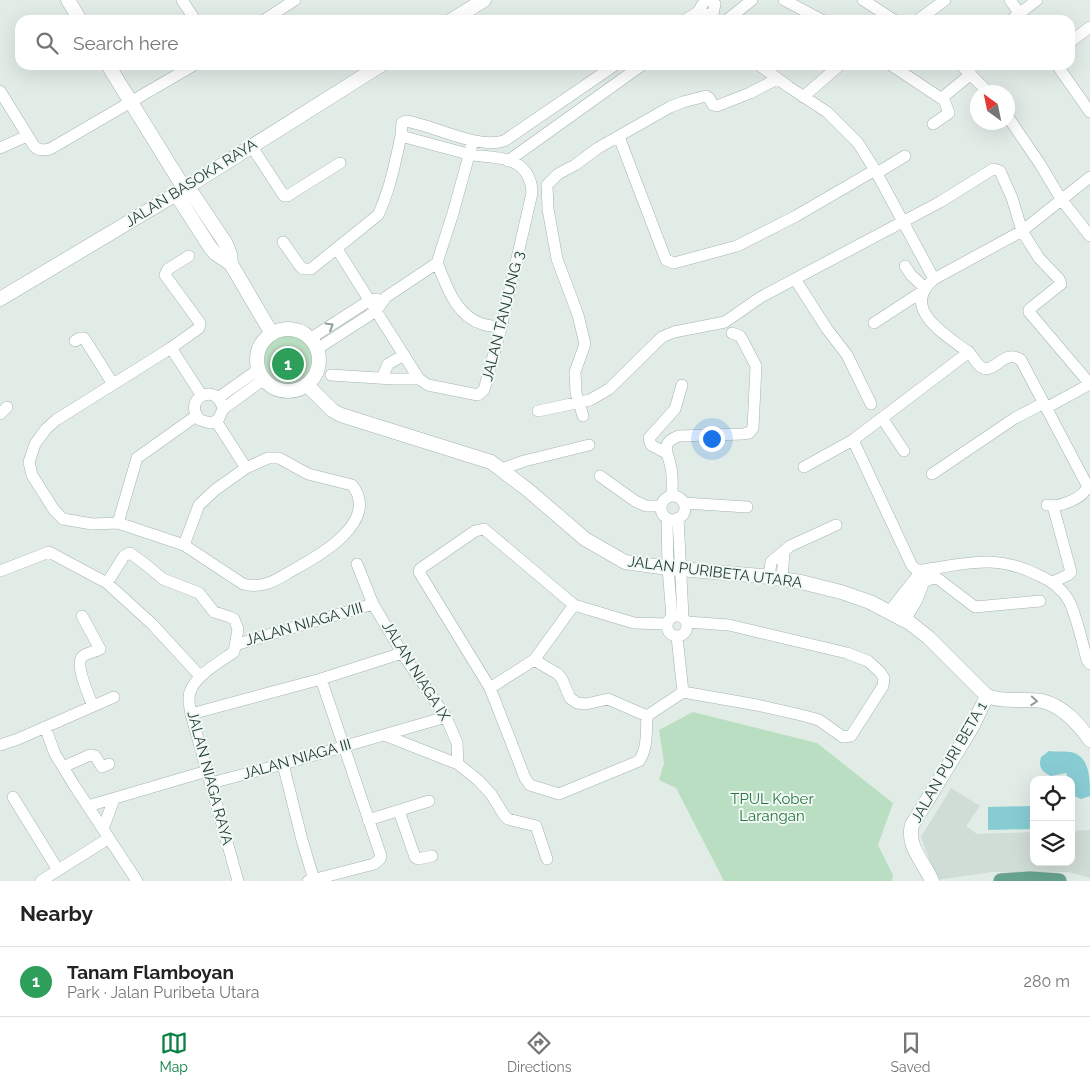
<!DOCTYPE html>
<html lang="en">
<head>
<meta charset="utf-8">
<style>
	body { margin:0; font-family:Raleway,sans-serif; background:#f2f2f2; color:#222 }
	.controls { position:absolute; right:15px; bottom:15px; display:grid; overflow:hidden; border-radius:10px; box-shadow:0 5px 20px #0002 }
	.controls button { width:45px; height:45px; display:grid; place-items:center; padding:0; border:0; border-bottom:1px solid #e0e0e0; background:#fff; color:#222; font:25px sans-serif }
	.compass { position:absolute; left:970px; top:85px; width:45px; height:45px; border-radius:50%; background:#fff; box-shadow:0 5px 20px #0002; rotate:327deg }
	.you { position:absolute; left:711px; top:438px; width:18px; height:18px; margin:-12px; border:4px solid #fff; border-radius:50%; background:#1a73e8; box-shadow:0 0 0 8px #1a73e833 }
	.badge { display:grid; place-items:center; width:32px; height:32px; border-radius:50%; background:#0b8043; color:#fff; font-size:16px; font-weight:700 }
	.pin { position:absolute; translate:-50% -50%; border:2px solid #fff; box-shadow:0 1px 5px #0006 }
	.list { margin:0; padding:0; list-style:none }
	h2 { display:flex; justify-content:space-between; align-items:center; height:65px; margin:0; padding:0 20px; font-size:21px }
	h2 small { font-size:16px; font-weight:400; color:#767676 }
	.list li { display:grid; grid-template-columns:32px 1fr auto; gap:15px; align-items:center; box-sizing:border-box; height:70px; padding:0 20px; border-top:1px solid #e0e0e0 }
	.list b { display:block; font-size:19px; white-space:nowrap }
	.list p { margin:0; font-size:16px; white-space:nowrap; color:#767676 }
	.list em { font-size:16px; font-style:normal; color:#767676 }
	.icon { flex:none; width:28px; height:28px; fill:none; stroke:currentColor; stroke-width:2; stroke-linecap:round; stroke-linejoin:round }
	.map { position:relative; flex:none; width:1090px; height:881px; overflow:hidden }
	.search { position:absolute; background:#fff; box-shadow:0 5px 20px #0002; left:15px; right:15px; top:15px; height:55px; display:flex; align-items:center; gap:12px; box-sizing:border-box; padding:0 18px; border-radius:15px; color:#767676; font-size:19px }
	.sheet { height:135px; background:#fff }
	nav { display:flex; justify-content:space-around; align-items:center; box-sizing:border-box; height:70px; border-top:1px solid #e0e0e0; background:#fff; font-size:14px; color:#767676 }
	nav a { display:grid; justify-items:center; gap:2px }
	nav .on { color:#0b8043 }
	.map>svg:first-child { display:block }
</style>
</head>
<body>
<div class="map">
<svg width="1090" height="881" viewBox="0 0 1090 881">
	<rect width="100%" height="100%" fill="#e2ece7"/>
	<path fill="#d0dcd6" d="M951,788L980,806L966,826L977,834L1034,832V862H1071V831L1090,830V878L1068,872H992L937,880L921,837Z"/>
	<path fill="#badec1" d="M257 360a31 31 0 1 1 62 0a31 31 0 1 1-62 0Z
		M693,712L817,743L893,803L878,845L893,875L892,881H724L676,788L659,780L664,763L659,730Z"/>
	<path fill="#88ccd3" d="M1049,751C1056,752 1063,751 1070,752C1090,755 1090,779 1090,796L1081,799C1070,796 1071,790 1071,780H1069L1066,773L1051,776C1042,772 1038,767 1041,757Z
		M1034,806V829L988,830V807Z"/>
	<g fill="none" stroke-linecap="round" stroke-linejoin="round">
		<defs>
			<path id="minor" d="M182,0L195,20
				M784,0L822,20
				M863,0L894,20
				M1010,0L1024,20
				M698,12L710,15L713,14L715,4L708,0
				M264,20L295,0
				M685,20L698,12L702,5
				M727,20L752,0
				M918,20L945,0
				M1011,20L1037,0
				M1070,42L1090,27
				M759,65L789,87L827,112L858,143L875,170L934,279C900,308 944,334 967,351C973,355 977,366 983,368C996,373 1004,348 1021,360L1087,485H1090
				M891,65L942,99
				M961,65L988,92
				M1057,65L1090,112
				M0,91L34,146C39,151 43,150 50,149L194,65
				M803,97L840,65
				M1008,117L1040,164L1061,199L1090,236
				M933,124L949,113L943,97L971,74
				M401,136L402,123L406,121C436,126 475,149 504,141L615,65
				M619,137L666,260L674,263L737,246L796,216L875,170
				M252,147L284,196H287L340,163
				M0,148L27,136
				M508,161L642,65
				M877,173L905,156
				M283,242L300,266L303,269H311L378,215C390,190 395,163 401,136C423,142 445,148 468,154C484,158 505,155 520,166C528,173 532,182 532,193L501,328L484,390L478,395L428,385L419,379L337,249
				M189,256L168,269L165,275L200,323L199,328L171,348L56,420L46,429L35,444L29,462L32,475L54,510L63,519L92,524L118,523L184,545L243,584C251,586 257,586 265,584C275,582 284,575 293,570C319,556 381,521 352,485L308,474L279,458H268L246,468L216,421
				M437,263C447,286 455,315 482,324C488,326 495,326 501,328
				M905,266L911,275L925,288
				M795,279L827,329L847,355L871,404
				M934,279L1022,231L1090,177
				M874,323L923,291
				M311,338L370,300L377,299
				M75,341L80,338H84L113,384
				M171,348L202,396
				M317,349L376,311L386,297L437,263L453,213L473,141
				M331,375L393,379H419
				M382,378L388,364L404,355
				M218,398L259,369
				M1046,408L1090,384
				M223,409C217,380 181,399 200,420L210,423L216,421L219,418L223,409L264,379
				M538,411L590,400L609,389L662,337L674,332L725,322L761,297L940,202L993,169L1000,171L1012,198L1022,231L1039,258L1059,279L1061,284L1032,307L1029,310V312L1090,384
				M0,414L7,407
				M583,416L576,393L575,372L585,344L578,315L557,259L548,209L547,185L558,174L575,165L598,148L670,107L683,102L706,96L709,98L713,105L717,106L750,93L777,79
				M882,418L904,451
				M853,440L912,566L917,570H922C967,564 994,553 1038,575C1052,581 1062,588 1069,601C1076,614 1083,645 1087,660L1090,664
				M666,453L651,445L649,438L675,409L682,385
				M804,467L853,440L969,352
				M502,469L524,461L589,445
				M932,474L1015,418L1044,403
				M600,476L635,501L646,506H661
				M672,496C672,487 673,477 671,468C669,454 658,443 679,436L743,434L749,433L753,428L756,366L743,341L740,336L732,333
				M661 508a12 12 0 1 1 24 0a12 12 0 1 1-24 0Z
				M684,503L747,507
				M1047,505C1059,508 1085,498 1088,485
				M667,518L668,568L672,617
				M678,518L683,617
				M118,523L137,458L196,416
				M184,545L199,505L215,490L246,468
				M357,564L373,604L402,653L446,717L457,743L458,764
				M0,571L49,552L107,583L152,624L200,676
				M769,577L771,562L790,546L836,525
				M782,579L784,552
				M1053,582L1068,575L1071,572L1053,506
				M107,583L124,556L130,553L145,564L163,579L199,593L214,612L230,617L234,619L238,629L234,652C220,662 188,679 189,699C189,704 190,709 191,714L238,881
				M889,612L922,570
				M667 626a10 10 0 1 1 20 0a10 10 0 1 1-20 0Z
				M82,616L100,649C95,652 86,653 82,657C75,665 89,696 93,706
				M897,616C906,601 917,579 937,578L975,607L1040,601
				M905,620L917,600L923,584
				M667,624L634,623L574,605L484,529L475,531L420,569L419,572L490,688L525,778L530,785L559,794L639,761C648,749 646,730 647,716L683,692
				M677,637L683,692L757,705L805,716L819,720L843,737L851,736L883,686L884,678L880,672L868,661L847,653L729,625L687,622
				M235,645L373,604
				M534,660L558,674L562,679L570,698L577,703L586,704L608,699L647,716
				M490,688L534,660L574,605
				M191,714L321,679L402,653
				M45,727L55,754L74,785L137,881
				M384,735L458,764L478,780L491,794L504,815L508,819L536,826L547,859
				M0,745L18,739L114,697
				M283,764L302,840L314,880
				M63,767L90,755L95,756L102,767L109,764
				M211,783L283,764L446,717
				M13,797L58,870
				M88,806L207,771
				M399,811L415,857L418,859L432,856
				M368,820L429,801
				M103,829L114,799
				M41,881L109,838
				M308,881L374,864L380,859L381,856L321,679"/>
			<path id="tertiary" d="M68,0L80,20
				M452,20L484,0
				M108,65L182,185L188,187L226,244L230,254L231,264L272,334
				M181,187L176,194L210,247L215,253L231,264
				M0,299L176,194L381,65
				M257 360a31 31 0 1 1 62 0a31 31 0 1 1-62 0Z
				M307,385L332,410L341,415L491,462L528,490L585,539L625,562L668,568L761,576L801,582L841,592L870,602L910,623L929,638L987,696C1006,703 1022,698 1042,701C1063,706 1078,723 1090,740
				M932,881C924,862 906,846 912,825L972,727L987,696"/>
			<path id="primary" d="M1001,881L1030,879L1059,881"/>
		</defs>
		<use href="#minor" stroke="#a4b4ae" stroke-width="12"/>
		<use href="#tertiary" stroke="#a4b4ae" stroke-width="15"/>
		<use href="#primary" stroke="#c1c9c6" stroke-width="16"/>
		<use href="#minor" stroke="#fff" stroke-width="11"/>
		<use href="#tertiary" stroke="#fff" stroke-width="14"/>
		<use href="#primary" stroke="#65a38f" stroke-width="15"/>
	</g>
	<defs><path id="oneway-chevron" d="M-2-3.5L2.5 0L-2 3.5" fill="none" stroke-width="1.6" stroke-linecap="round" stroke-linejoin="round" transform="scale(1.25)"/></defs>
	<g stroke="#909e9a">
		<use href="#oneway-chevron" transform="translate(330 326) rotate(-31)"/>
		<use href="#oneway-chevron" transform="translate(1034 701) rotate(4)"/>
	</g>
	<g text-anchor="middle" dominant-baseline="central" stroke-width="4" stroke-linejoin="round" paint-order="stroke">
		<g font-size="15" fill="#213e34" stroke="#f2f9f5">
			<text transform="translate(191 183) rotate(-32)">JALAN BASOKA RAYA</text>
			<text transform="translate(503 316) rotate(-76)">JALAN TANJUNG 3</text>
			<text transform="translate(715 572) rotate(7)">JALAN PURIBETA UTARA</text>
			<text transform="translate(304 624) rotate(-16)">JALAN NIAGA VIII</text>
			<text transform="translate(416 671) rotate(58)">JALAN NIAGA IX</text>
			<text transform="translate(297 759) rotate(-16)">JALAN NIAGA III</text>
			<text transform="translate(949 762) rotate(-60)">JALAN PURI BETA 1</text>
			<text transform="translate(210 778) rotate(75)">JALAN NIAGA RAYA</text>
		</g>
		<g font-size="15" fill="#2a7643" stroke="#f2f9f5">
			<text x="772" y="799">TPUL Kober<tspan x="772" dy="17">Larangan</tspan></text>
		</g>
	</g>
</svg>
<div class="controls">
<button><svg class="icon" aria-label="locate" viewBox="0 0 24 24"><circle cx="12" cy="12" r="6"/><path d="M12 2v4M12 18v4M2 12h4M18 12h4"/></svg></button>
<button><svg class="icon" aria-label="layers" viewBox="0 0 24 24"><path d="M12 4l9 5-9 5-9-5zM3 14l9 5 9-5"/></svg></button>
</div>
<svg class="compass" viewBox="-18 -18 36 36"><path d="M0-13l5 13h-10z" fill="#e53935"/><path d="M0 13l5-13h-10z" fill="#767676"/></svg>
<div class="you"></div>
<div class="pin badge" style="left:288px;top:364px;background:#2e9e5b">1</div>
<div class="search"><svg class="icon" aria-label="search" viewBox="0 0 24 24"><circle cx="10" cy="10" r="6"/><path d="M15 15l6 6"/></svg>Search here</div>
</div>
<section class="sheet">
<h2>Nearby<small></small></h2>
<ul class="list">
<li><span class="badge" style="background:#2e9e5b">1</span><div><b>Tanam Flamboyan</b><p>Park · Jalan Puribeta Utara</p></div><em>280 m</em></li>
</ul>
</section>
<nav>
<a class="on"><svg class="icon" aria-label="map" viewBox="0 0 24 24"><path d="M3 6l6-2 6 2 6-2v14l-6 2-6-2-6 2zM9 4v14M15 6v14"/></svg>Map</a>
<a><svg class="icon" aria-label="directions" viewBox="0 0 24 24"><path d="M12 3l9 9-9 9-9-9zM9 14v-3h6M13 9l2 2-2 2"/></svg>Directions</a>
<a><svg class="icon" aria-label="saved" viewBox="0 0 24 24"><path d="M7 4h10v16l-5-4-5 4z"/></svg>Saved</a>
</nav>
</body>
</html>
